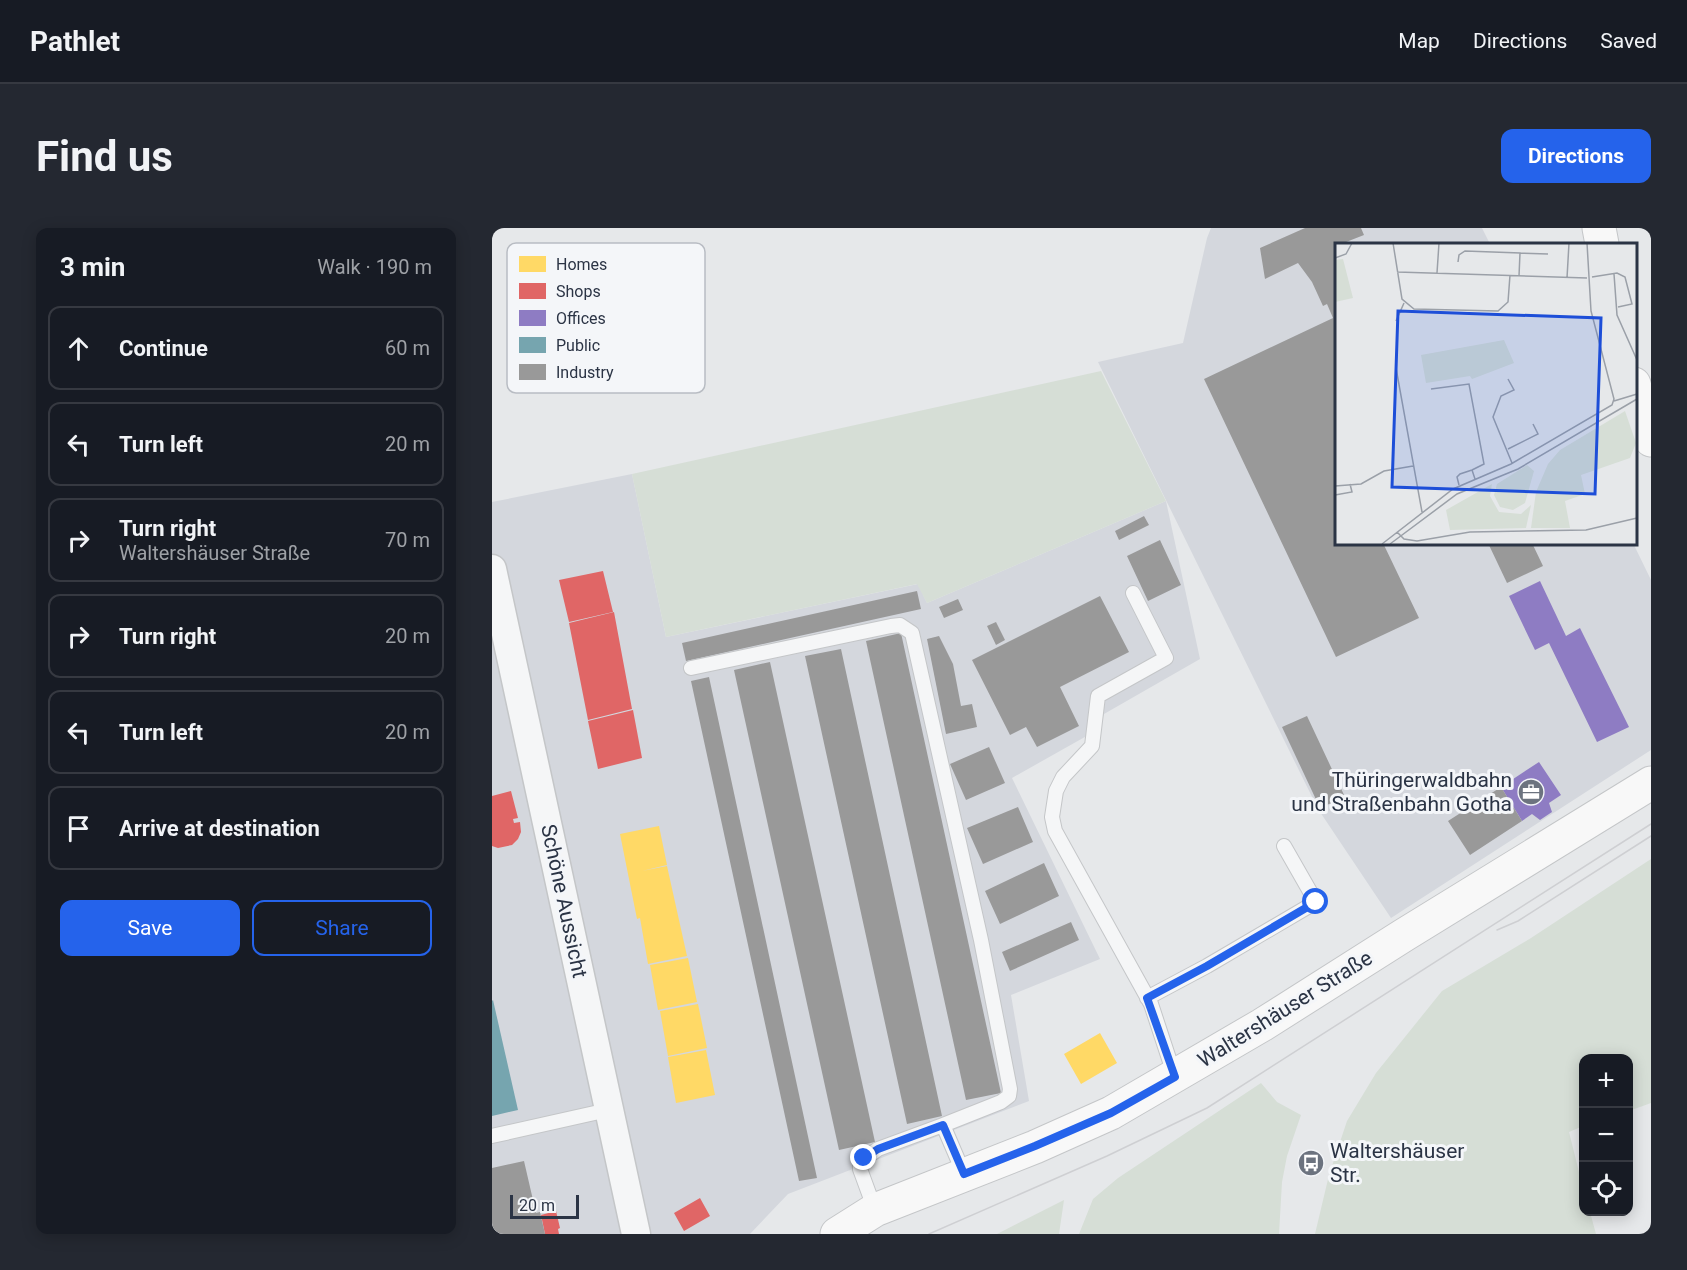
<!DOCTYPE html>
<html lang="en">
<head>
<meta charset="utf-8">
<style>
	body { margin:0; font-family:Roboto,sans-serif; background:#242831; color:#f1f3f6 }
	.controls { position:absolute; right:18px; bottom:18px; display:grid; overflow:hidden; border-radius:12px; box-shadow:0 3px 15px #0003 }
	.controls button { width:54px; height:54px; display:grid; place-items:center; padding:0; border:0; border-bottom:2px solid #363941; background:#171b24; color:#f1f3f6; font:30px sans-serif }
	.scale { position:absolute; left:18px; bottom:15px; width:69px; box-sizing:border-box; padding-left:6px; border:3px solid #2b3445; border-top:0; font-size:16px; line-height:21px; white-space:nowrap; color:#2b3445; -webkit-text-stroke:4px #f4f6f9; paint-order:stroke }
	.stop { position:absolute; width:18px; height:18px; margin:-14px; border:4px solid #2563eb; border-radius:50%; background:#fff }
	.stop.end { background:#2563eb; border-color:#fff; box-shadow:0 2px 6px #0008 }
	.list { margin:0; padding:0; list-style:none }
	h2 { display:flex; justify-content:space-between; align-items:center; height:78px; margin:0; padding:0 24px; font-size:26px }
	h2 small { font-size:20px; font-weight:400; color:#9ea1a6 }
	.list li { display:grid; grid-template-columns:39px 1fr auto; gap:18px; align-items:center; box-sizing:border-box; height:84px; margin:0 12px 12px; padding:0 12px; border:2px solid #363941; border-radius:12px }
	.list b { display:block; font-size:22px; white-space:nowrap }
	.list p { margin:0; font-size:20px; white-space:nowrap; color:#9ea1a6 }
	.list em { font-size:20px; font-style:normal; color:#9ea1a6 }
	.actions { display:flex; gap:12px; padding:18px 24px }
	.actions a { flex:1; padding:14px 0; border:2px solid #2563eb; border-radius:12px; text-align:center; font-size:21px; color:#2563eb }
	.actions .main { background:#2563eb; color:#fff }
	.icon { flex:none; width:33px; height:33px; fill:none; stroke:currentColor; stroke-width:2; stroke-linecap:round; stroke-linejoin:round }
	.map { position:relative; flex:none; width:1159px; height:1006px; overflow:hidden; border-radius:12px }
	header { display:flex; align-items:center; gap:36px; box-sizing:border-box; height:84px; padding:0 30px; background:#171b24; border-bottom:2px solid #363941 }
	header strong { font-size:28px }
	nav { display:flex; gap:33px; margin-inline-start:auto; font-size:21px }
	.intro { display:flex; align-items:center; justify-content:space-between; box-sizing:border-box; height:144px; padding:0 36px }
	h1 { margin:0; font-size:42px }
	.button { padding:15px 27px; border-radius:12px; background:#2563eb; color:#fff; font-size:21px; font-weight:700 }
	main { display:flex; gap:36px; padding:0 36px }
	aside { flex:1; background:#171b24; border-radius:12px; box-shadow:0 3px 15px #0003 }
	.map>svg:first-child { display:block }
</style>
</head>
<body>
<header>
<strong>Pathlet</strong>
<nav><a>Map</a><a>Directions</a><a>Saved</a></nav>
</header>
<div class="intro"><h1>Find us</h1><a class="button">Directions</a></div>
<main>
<aside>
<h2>3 min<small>Walk · 190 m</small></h2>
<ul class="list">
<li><svg class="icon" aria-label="ahead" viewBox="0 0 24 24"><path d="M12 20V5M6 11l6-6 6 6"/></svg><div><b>Continue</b></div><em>60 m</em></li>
<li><svg class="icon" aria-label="left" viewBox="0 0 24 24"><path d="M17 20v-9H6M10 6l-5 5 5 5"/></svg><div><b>Turn left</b></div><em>20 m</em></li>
<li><svg class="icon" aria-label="right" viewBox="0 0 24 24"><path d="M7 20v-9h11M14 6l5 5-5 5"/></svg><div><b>Turn right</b><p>Waltershäuser Straße</p></div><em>70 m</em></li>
<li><svg class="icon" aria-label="right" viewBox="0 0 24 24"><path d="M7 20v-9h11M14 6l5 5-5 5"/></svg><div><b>Turn right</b></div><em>20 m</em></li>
<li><svg class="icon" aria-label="left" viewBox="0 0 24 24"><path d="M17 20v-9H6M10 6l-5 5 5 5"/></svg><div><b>Turn left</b></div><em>20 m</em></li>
<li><svg class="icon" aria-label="arrive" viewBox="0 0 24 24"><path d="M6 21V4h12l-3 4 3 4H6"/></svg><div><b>Arrive at destination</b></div></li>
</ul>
<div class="actions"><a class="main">Save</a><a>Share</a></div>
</aside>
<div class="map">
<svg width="1159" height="1006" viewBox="0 0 1159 1006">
	<rect width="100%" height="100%" fill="#e6e8ea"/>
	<path fill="#d4d7dd" d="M719,0H990L998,16H844V315H1141L1159,352V522L899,690L826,581L606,134L691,115L715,10Z
		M140,246L174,409L426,356L435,375L674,273L708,431L612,486L607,501L520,550L608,731L519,767L537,873L296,966L258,1006H0V274Z"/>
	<path fill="#d6ded6" d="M609,143L674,273L435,375L425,356L174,409L140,246Z
		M1159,631V875L1137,883L1136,830H1092L1091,898L1077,904L1091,960L1092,984H1098L1104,1006H823L837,947L855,893L884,845L950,763L1039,710Z
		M769,855L785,874L809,887L795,928L790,954L787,1006H587L601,971L626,950Z
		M572,972L567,1006H505Z"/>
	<path fill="#ffd966" d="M167,598L175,637L150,643L175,638L195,728L156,736L148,690L145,691L128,606Z
		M196,730L205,774L166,782L158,737Z
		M206,776L215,820L176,828L168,783Z
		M608,805L625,835L589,856L572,826Z
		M214,822L223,867L184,875L176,829Z"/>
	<path fill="#e06666" d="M111,343L121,384L77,394L67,352Z
		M122,384L140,481L96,492L77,395Z
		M141,482L150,530L106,541L96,493Z
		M19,563L26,590L21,591L22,595L28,594L29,604L26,611L20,617L6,620L0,618V568Z
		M208,970L218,988L192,1003L182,985Z
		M64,983L68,1000L66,1001L67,1006H53L49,987Z"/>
	<path fill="#8e7cc3" d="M1048,353L1074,408L1088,400L1137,499L1105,514L1057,415L1043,422L1017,368Z
		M1047,534L1069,567L1057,575L1060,584L1048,592L1040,586L1030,593L1009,559Z"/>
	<path fill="#76a5af" d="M1,772L26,882L0,888V773Z"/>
	<path fill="#999" d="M813,0H869L872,7L849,16H844V315H891L927,390L844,429L712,151L841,90L835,76L831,78L820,54L806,35L773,51L768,20Z
		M652,288L657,297L627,312L623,303Z
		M668,312L689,357L656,373L635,328Z
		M996,315H1040L1051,338L1015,355Z
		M425,363L429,381L194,433L190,415Z
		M608,368L637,424L568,459L587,498L545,519L534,499L518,507L480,432Z
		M466,371L471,382L452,390L447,379Z
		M504,394L513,412L504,417L495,398Z
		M409,405L509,865L474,872L374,413Z
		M447,408L461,436L469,478L480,476L485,499L454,506L435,411Z
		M349,421L450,888L415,896L313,428Z
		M278,434L383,914L347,922L242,442Z
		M217,449L325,950L307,953L199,453Z
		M815,488L853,569L828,580L790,499Z
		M497,519L513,555L474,572L458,536Z
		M1009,559L1030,593L978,627L956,593Z
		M526,579L541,614L491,636L475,600Z
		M552,635L567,668L508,696L493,663Z
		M579,694L587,712L518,743L510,724Z
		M32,933L44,985L48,984L53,1006H0V940Z"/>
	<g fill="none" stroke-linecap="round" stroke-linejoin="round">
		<defs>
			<path id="lane" d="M641,365L674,430L606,468L600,518L571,549L564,563L560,589L563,603L659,776L683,849
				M199,440L399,398L408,397L420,405L489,712L518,861L517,868L509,874L451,897
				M655,770L715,738L824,674L792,618
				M0,908L116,882
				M383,982L368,941V934L386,921L451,897L472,946"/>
			<path id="street" d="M0,341L144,1006"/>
			<path id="secondary" d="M1107,0L1110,16
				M1142,156L1159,212
				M345,1006L383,982L543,919L619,885L770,797L912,707L1159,555"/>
		</defs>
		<use href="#lane" stroke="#c4c6c8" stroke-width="16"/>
		<use href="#street" stroke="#c4c6c8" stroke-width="31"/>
		<use href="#secondary" stroke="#c4c6c8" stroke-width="35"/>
		<use href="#lane" stroke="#f5f6f7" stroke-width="14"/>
		<use href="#street" stroke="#f5f6f7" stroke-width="28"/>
		<use href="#secondary" stroke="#f8f8f8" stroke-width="33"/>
		<path stroke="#cecfd2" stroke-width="1.5" d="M1005,702L1026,693L1159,608
			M437,1006L615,928L715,880L1159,596"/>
	</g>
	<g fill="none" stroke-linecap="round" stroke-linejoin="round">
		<path stroke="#2563eb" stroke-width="8" d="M372,930L386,921L451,897L472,946L543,918L619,885L683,849L655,770L715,738L824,674"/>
	</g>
	<defs>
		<symbol id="office-disc" viewBox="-11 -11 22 22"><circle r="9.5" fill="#6c737f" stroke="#f4f6f9"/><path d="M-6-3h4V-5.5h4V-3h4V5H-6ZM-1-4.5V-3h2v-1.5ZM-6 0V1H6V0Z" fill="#fff"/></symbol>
		<symbol id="bus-disc" viewBox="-11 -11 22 22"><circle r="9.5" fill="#6c737f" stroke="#f4f6f9"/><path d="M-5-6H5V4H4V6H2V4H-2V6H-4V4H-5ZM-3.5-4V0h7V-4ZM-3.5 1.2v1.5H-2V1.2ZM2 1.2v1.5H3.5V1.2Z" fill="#fff"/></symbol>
	</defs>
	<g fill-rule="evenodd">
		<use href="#office-disc" x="1024" y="549" width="30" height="30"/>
		<use href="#bus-disc" x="804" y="920" width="30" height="30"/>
	</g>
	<g text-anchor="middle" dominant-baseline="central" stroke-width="6" stroke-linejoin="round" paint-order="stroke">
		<g font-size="21" fill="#2b3445" stroke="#f4f6f9" text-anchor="end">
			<text x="1020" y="552">Thüringerwaldbahn<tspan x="1020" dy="24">und Straßenbahn Gotha</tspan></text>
			<text x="838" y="923" text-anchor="start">Waltershäuser<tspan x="838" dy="24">Str.</tspan></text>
		</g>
		<g font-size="21" fill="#2b3445" stroke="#f4f6f9">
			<text transform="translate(72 673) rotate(78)">Schöne Aussicht</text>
			<text transform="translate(793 781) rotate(-32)">Waltershäuser Straße</text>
		</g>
	</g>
	<g transform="translate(843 15)">
		<rect width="302" height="302" fill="#e6e8ea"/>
		<path d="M8,16L18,55L0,59V17ZM169,97L179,120L137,136L135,133L91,140L86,112ZM290,168L301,200L295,215L246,232L250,251L230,258L235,285H196L201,249L213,221L225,207ZM192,222L199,228L190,260L178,267L165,264L159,252L162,241ZM157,241L155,253L164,269L186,271L196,262L191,285L115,287L111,267Z" fill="#d6ded6"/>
		<path fill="none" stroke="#9ba0a8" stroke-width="1.5" d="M58,0L67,56L79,66L163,68L173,59L175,32M185,10L213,11M0,15L11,11L17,0M123,19L124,12L130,8L185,10L184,33M62,29L252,35M102,30L104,0M279,31L282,72L302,117M257,34L282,30L290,34L297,61L283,64M232,35L234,0M61,78L69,60M61,125L87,269M173,136L179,147L166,153L158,174L177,220M96,146L134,141L149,221L137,227M279,158L302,151M173,206L203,191L198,181M124,242L122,234L125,231L137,227L140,236M0,243L26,241L49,228L78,223M0,252L17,249L15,241M62,289L69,296L82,298L135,289L251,287L302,275M47,301L118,246L176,221L277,162L279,156L256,68L252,0M55,301L122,251L183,226L302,156"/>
		<path fill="#1d4ed8" fill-opacity="0.15" stroke="#1d4ed8" stroke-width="3" d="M63,68L266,75L260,251L57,244Z"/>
		<rect width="302" height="302" fill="none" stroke="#2b3445" stroke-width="3"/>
	</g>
	<rect x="15" y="15" width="198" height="150" rx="9" fill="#f4f6f9" stroke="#b8bcc3" stroke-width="1.5"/>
	<rect x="27" y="28" width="27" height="16" fill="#ffd966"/>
	<rect x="27" y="55" width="27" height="16" fill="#e06666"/>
	<rect x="27" y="82" width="27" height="16" fill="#8e7cc3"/>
	<rect x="27" y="109" width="27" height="16" fill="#76a5af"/>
	<rect x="27" y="136" width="27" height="16" fill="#999"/>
	<g font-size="16" fill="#2b3445">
		<text x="64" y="42">Homes</text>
		<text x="64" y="69">Shops</text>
		<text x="64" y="96">Offices</text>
		<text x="64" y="123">Public</text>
		<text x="64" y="150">Industry</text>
	</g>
</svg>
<div class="controls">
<button>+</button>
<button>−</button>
<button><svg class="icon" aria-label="locate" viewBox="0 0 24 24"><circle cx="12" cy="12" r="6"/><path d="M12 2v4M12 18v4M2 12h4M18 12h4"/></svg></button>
</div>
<div class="scale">20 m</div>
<div class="stop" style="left:824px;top:674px"></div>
<div class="stop end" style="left:372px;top:930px"></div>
</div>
</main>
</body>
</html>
